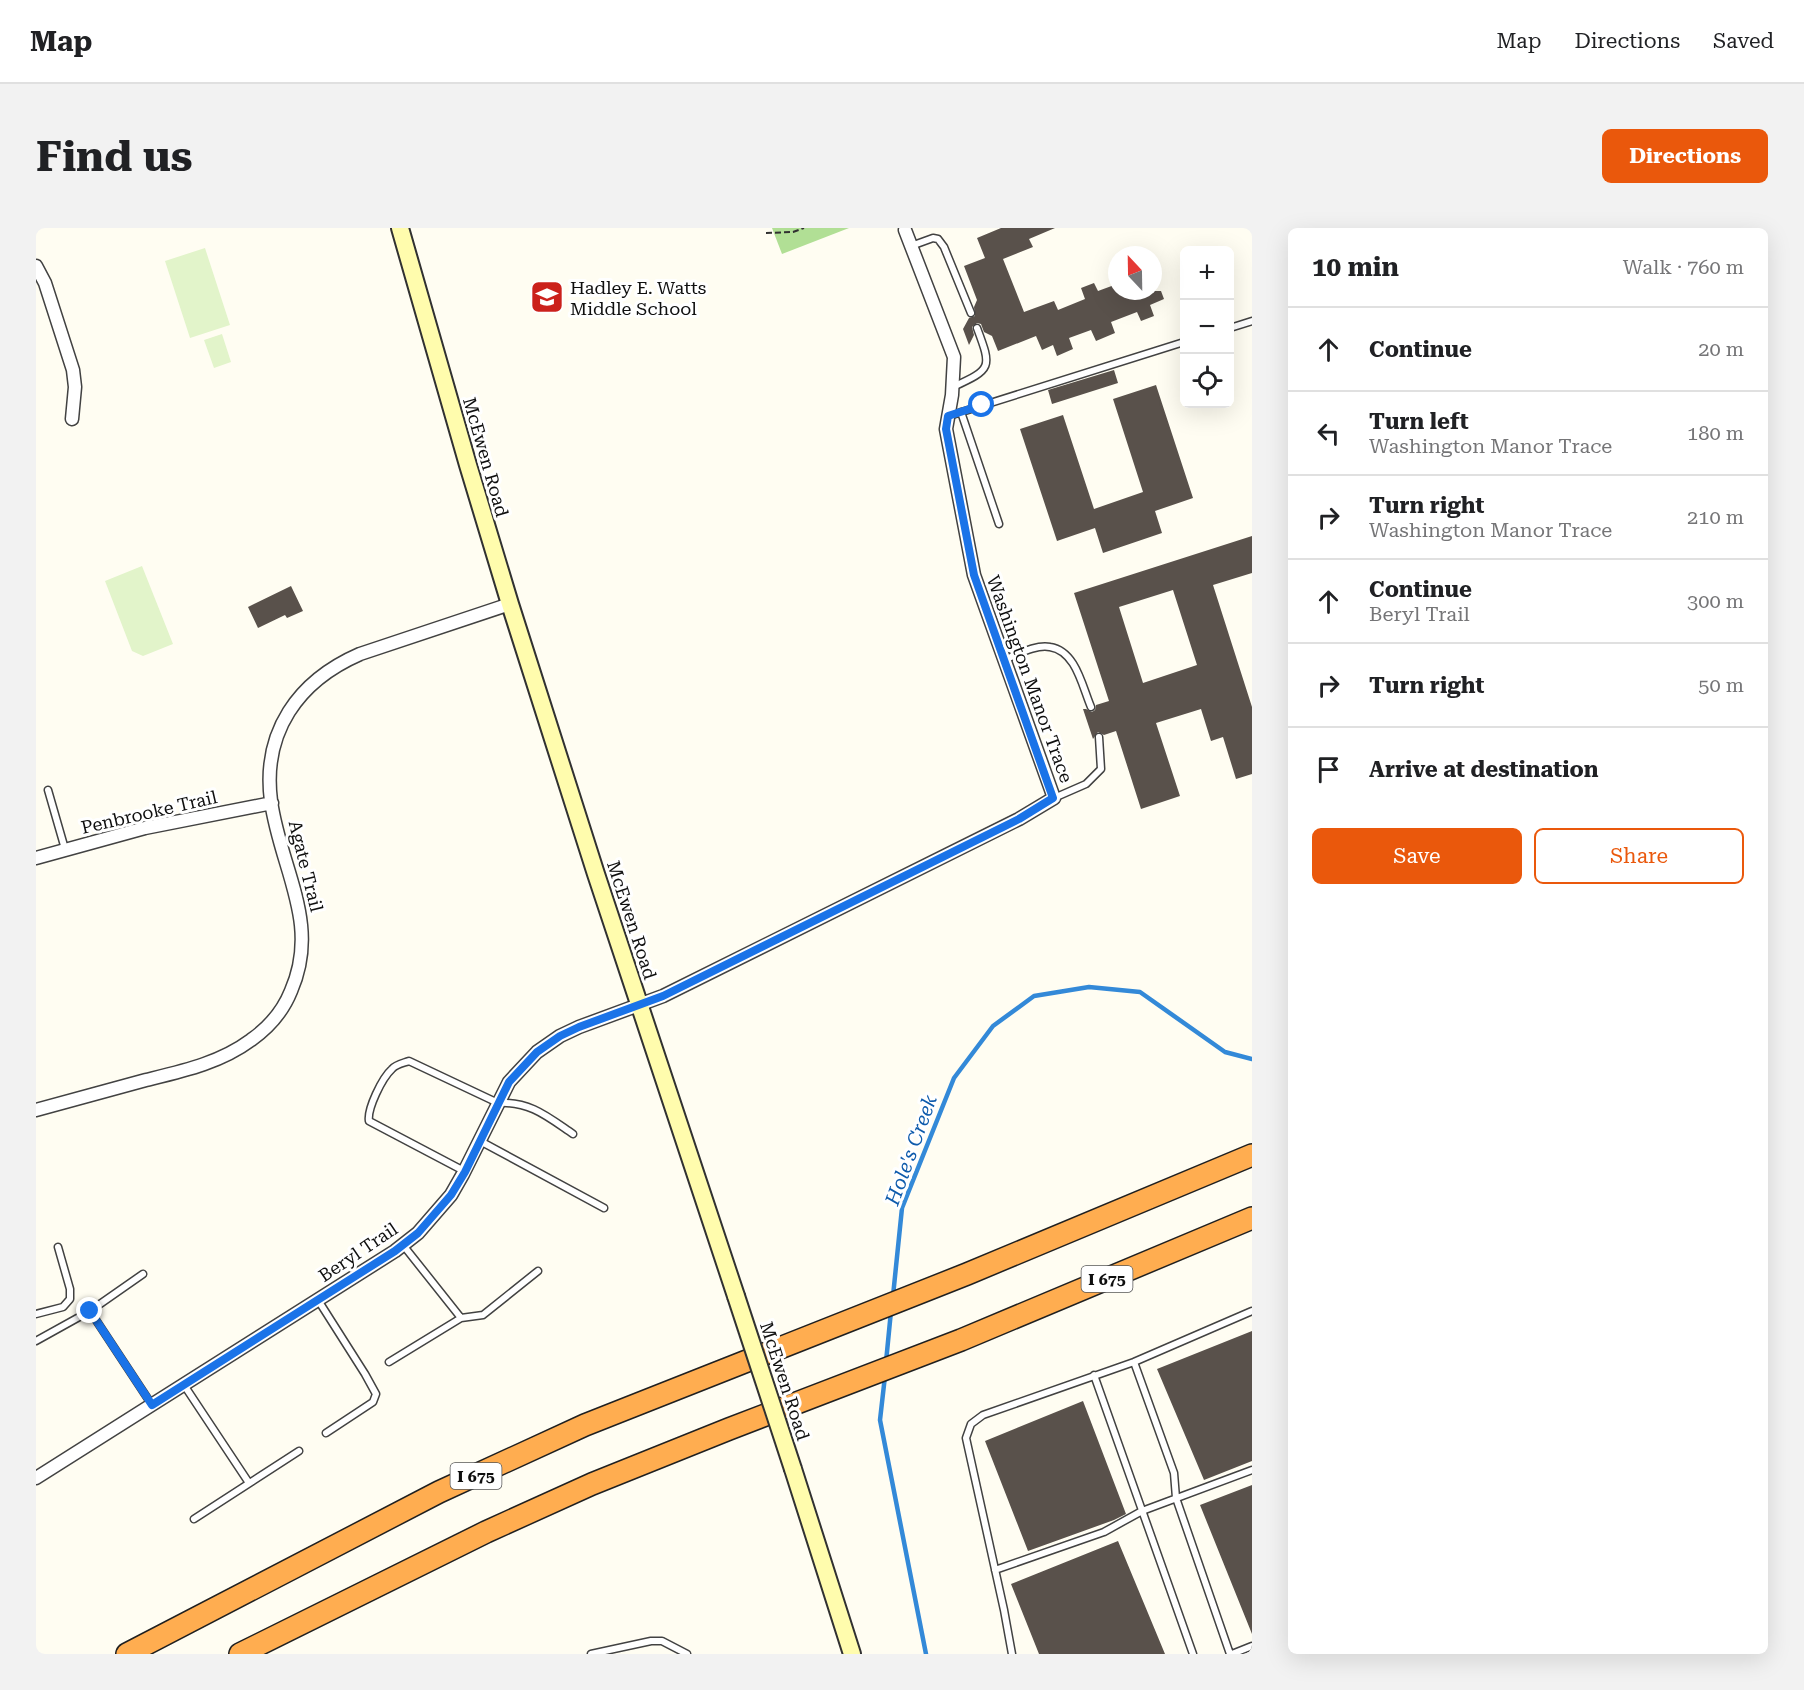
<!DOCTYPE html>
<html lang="en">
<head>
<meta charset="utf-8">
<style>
	body { margin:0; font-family:"Roboto Serif",serif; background:#f2f2f2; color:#202124 }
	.controls { position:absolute; right:18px; top:18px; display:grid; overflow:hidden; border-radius:9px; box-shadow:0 6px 24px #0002 }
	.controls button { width:54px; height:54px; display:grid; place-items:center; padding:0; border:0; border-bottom:2px solid #e0e0e0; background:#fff; color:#202124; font:30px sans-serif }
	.compass { position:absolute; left:1072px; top:18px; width:54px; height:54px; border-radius:50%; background:#fff; box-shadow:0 6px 24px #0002; rotate:338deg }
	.stop { position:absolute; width:18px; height:18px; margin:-14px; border:4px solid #1a73e8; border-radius:50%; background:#fff }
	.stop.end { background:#1a73e8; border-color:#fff; box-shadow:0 2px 6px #0008 }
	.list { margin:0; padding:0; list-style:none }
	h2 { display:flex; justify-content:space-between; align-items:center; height:78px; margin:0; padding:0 24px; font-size:26px }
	h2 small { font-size:20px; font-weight:400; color:#757577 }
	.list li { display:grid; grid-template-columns:39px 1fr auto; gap:18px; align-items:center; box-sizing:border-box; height:84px; padding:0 24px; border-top:2px solid #e0e0e0 }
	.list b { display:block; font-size:22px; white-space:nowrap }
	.list p { margin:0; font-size:20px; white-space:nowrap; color:#757577 }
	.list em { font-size:20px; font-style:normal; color:#757577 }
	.actions { display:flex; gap:12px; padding:18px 24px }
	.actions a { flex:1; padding:14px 0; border:2px solid #ea580c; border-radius:9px; text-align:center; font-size:21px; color:#ea580c }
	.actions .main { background:#ea580c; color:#fff }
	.icon { flex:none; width:33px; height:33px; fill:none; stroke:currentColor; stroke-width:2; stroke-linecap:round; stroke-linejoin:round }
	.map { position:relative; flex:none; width:1216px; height:1426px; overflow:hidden; border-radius:9px }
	header { display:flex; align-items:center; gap:36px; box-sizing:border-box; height:84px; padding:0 30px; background:#fff; border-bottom:2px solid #e0e0e0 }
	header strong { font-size:28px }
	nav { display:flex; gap:33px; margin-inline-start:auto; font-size:21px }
	.intro { display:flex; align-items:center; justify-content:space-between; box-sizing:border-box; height:144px; padding:0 36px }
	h1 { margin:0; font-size:42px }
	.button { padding:15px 27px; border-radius:9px; background:#ea580c; color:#fff; font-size:21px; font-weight:700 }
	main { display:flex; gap:36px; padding:0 36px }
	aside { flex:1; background:#fff; border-radius:9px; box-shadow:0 6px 24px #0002 }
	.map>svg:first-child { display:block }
</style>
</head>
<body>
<header>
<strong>Map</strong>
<nav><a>Map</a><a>Directions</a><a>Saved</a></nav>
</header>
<div class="intro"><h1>Find us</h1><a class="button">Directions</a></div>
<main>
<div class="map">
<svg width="1216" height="1426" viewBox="0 0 1216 1426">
	<rect width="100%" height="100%" fill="#fffdf2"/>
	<path fill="#b1df95" d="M736,0H813L746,26Z"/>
	<path fill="#e2f4ca" d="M169,20L194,97L154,110L129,33Z
		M186,106L195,134L178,140L168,112Z
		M106,338L137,416L107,428L96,423L69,353Z"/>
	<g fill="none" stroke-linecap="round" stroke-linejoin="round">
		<path stroke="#3389d8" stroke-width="4.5" d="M857,1068L866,980L918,850L957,798L998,768L1053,759L1104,764L1189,824L1216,831
			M850,1134L855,1083
			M849,1148L844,1192L890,1426"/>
	</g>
	<path fill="#59514b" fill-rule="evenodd" d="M965,0H1019L993,11L997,19L967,31L988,84L1018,73L1022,82L1049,71L1045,60L1058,55L1062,63L1081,56V63H1125L1128,71L1114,77L1118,88L1105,93L1101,84L1075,94L1079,105L1060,113L1055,102L1033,110L1037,121L1021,128L1017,117L1006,122L1000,108L962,123L956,108L948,104L945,96L941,95L936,99L938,107L933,117L927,101L933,90L939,88L938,79L941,72L928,38L949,30L941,10Z
		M1078,142L1082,155L1016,176L1012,162Z
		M1120,157L1157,270L1119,283L1126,305L1067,325L1059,300L1021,313L984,201L1027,187L1058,281L1107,264L1077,171Z
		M1216,308V345L1177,357L1216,479V546L1200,551L1187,509L1175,513L1165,481L1120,495L1144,568L1105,581L1080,503L1068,507L1062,504L1057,511L1047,481H1050L1056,484L1059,482L1060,477L1073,473L1038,365ZM1137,362L1161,437L1107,455L1083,379Z
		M255,358L267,383L251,390L249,387L222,400L212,379Z
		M1216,1103V1233L1168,1252L1121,1141Z
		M1047,1173L1090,1286L1078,1292L992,1323L949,1213Z
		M1216,1257V1406L1164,1277Z
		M1082,1313L1129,1426H1003L975,1356Z"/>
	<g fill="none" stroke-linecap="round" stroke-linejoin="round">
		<defs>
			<path id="lane" d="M875,18L897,10L902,11L908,19L935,85
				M1194,100L1216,93
				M917,159C956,141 956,140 941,100
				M925,184L963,296
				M913,188L1148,114
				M968,432C981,427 1000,416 1014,419C1040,423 1046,458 1055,479
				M12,562L29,621
				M1018,570L1050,556L1065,541L1063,509
				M444,913L568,980
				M428,943L333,893C331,881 346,850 356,841C360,836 368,835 373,833L462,875C494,873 512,889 537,906
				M282,1072L329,1146L340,1166L337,1174L290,1205
				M54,1083L116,1177
				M0,1086L27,1079L34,1071V1061L22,1019
				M425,1090L447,1087L502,1043
				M0,1113L54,1083L107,1046
				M353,1134L425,1090L367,1017
				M1098,1134L1138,1245L1140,1270L1194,1426
				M1058,1147L1157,1426
				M148,1157L213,1255
				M158,1291L263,1223
				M959,1342L1068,1304L1106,1283L1216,1242
				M555,1426L615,1413H626L651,1426
				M976,1426L968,1382L930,1210L935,1196L947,1187L1098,1134L1216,1083
				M1196,1426L1216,1418"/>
			<path id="street" d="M0,38L9,55L37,142L39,159L36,191
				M0,630L109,600L236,575
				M0,882C37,872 73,862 110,852C147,843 184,835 215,812C232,800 247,783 255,763C285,695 244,640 235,573C226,504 262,453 324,426L474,376
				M0,1250L359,1023L382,1005L415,967L427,946L473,854L501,824L524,808L543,799L627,768L983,591L1018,570L938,347L910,201L916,167L918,129L869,2"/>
			<path id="secondary" d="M364,0L432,237L474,376L560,646L700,1068
				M757,1241L816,1426"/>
			<path id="highway" d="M91,1426L403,1264L549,1197L931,1046L1216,927
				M204,1426L450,1304L556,1256L693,1201L925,1112L1216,990"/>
		</defs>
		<use href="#lane" stroke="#424242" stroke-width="9"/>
		<use href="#street" stroke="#424242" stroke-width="15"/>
		<use href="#secondary" stroke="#313131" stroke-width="20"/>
		<use href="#highway" stroke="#202020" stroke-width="24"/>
		<path stroke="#313131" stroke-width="2" stroke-dasharray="6 3" stroke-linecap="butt" d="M730,5L757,4L768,0"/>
		<use href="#lane" stroke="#fff" stroke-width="6"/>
		<use href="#street" stroke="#fff" stroke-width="12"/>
		<use href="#secondary" stroke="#fffcad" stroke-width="16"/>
		<use href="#highway" stroke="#ffad50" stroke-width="21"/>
		<defs>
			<path id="secondary-bridge" d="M700,1068L757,1241"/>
		</defs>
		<use href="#secondary-bridge" stroke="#313131" stroke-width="20" stroke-linecap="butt"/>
		<use href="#secondary-bridge" stroke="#fffcad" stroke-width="16"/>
	</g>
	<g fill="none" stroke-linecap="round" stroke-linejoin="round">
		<path stroke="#1a73e8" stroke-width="8" d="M54,1083L116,1177L359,1023L382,1005L415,967L429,944L473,854L501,824L524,808L543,799L627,768L983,591L1017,570L938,347L910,201L912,188L946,177"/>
	</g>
	<defs>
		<symbol id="school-square" viewBox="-11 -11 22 22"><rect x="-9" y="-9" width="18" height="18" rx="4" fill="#cb211c" stroke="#fff"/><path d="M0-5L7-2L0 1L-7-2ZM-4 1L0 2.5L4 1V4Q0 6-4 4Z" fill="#fff"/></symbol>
	</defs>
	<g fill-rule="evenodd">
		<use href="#school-square" x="492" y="50" width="38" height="38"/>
	</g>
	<g text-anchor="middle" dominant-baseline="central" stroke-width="6" stroke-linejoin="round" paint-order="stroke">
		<g fill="#fff" stroke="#575757" stroke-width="1.5">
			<rect x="1045.5" y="1038" width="51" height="26" rx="4.5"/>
			<rect x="414.5" y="1235" width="51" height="26" rx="4.5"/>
		</g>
		<g font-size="16" font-weight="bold" fill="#0f0f0f">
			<text x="1071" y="1051">I 675</text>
			<text x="440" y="1248">I 675</text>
		</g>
		<g font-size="18" fill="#0f0f0f" stroke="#fff" text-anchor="start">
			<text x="534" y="59">Hadley E. Watts<tspan x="534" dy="21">Middle School</tspan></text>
		</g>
		<g font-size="18" fill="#0f0f0f" stroke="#fff">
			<text transform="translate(450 229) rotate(74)">McEwen Road</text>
			<text transform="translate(994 451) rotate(70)">Washington Manor Trace</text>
			<text transform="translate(113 584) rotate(-13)">Penbrooke Trail</text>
			<text transform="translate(270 638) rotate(76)">Agate Trail</text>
			<text transform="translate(596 692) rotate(72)">McEwen Road</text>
			<text transform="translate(322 1024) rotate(-34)">Beryl Trail</text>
			<text transform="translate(749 1153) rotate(72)">McEwen Road</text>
		</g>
		<g font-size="20" font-style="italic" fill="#0e5bac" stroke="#fff">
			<text transform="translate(875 922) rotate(-70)">Hole's Creek</text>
		</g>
	</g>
</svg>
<div class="controls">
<button>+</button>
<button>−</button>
<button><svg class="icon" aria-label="locate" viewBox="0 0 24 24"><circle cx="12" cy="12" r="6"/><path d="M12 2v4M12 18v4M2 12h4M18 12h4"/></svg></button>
</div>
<svg class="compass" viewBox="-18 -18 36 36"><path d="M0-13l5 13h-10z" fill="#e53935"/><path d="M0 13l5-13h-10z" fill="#757577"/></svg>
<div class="stop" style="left:946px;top:177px"></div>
<div class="stop end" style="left:54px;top:1083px"></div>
</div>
<aside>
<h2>10 min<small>Walk · 760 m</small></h2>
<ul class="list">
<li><svg class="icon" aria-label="ahead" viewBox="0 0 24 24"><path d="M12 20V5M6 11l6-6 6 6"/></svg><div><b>Continue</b></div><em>20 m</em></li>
<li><svg class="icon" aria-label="left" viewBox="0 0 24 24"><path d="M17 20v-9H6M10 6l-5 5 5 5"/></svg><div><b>Turn left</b><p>Washington Manor Trace</p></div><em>180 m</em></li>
<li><svg class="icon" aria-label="right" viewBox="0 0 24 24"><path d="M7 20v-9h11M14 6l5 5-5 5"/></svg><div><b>Turn right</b><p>Washington Manor Trace</p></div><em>210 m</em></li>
<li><svg class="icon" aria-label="ahead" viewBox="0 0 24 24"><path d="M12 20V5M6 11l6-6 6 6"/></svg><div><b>Continue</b><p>Beryl Trail</p></div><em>300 m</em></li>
<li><svg class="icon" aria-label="right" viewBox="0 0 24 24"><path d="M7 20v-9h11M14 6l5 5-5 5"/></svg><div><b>Turn right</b></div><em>50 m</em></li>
<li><svg class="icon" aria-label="arrive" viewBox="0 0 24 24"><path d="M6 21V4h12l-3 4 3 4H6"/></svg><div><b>Arrive at destination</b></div></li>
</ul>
<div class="actions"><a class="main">Save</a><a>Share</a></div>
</aside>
</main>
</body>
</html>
